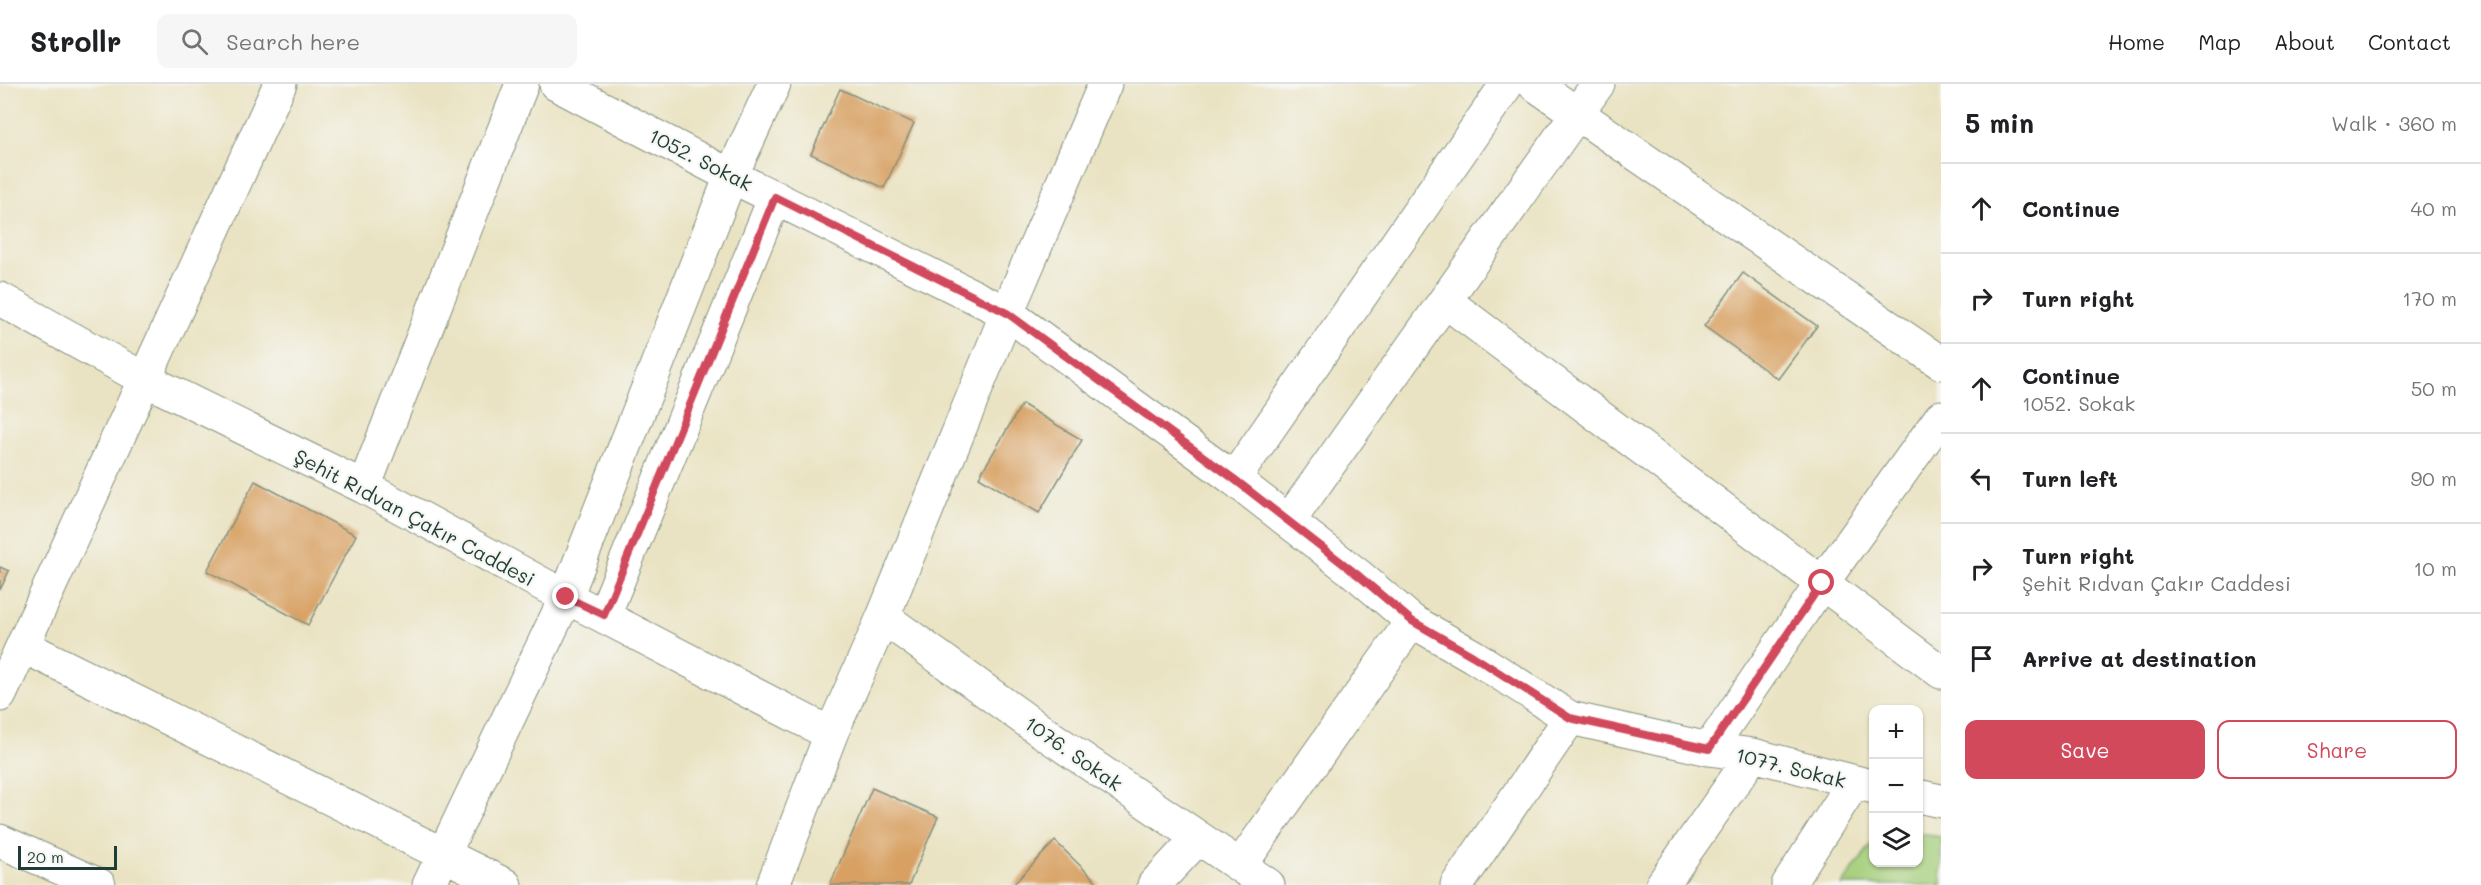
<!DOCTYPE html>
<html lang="en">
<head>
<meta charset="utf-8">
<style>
	body { margin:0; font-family:Mali,sans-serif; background:#f6f6f6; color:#202124 }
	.controls { position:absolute; right:18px; bottom:18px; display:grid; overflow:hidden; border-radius:12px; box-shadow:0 2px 4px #0004 }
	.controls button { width:54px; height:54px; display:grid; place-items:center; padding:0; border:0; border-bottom:2px solid #e0e0e0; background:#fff; color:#202124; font:30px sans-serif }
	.scale { position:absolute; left:18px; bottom:15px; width:99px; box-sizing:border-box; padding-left:6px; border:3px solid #1f3d34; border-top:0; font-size:16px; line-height:21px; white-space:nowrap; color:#1f3d34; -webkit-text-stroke:4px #f6f6f2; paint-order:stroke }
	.stop { position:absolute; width:18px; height:18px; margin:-14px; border:4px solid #d1495b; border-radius:50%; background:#fff }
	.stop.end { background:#d1495b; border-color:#fff; box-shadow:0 2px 6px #0008 }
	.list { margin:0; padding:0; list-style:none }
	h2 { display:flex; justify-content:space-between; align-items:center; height:78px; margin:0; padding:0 24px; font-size:26px }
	h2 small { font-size:20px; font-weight:400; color:#757577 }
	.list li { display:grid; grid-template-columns:39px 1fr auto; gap:18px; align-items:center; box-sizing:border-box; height:90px; padding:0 24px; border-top:2px solid #e0e0e0 }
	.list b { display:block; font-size:22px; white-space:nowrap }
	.list p { margin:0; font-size:20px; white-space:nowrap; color:#757577 }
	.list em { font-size:20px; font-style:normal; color:#757577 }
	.actions { display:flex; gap:12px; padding:18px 24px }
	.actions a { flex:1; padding:14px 0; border:2px solid #d1495b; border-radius:12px; text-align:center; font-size:21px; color:#d1495b }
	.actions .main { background:#d1495b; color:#fff }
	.icon { flex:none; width:33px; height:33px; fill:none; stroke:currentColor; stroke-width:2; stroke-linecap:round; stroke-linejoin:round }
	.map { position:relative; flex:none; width:1941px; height:801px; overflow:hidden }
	header { display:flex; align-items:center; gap:36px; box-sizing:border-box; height:84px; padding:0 30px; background:#fff; border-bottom:2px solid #e0e0e0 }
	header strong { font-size:28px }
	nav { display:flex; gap:33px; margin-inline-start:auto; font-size:21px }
	.search { width:420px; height:54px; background:#f6f6f6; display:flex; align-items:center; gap:15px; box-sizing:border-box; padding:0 21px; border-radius:12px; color:#757577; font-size:22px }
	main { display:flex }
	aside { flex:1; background:#fff }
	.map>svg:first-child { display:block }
</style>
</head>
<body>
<header>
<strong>Strollr</strong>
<div class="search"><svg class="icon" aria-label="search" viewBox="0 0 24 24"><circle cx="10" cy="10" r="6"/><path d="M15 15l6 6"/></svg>Search here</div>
<nav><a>Home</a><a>Map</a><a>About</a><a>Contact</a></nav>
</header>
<main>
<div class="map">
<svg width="1941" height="801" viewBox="0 0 1941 801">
	<rect width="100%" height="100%" fill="#f6f6f2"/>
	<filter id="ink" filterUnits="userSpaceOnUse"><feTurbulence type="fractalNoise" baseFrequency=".0167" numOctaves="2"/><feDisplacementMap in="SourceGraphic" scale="12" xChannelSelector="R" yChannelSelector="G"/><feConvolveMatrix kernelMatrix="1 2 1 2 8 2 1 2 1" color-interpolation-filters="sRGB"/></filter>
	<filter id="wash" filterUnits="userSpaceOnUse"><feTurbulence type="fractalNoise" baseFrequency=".008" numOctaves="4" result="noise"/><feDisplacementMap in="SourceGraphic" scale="24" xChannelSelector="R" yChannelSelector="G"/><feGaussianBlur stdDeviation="1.35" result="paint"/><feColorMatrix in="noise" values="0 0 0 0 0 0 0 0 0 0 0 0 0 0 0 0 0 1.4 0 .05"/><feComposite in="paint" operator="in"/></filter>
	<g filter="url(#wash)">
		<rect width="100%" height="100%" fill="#eae3c3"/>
		<path fill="#a6cf7b" stroke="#628658" stroke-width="1.5" d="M1919,750L1941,753V801H1842L1873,758L1874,778H1918Z"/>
		<g id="blocks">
			<path fill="#d8a164" d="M840,5L914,39L884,104L811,70Z
				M1743,189L1817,242L1778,295L1704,242Z
				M1022,320L1082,356L1039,429L979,393Z
				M255,397L356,451L308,541L207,487Z
				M0,483L9,487L0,506Z
				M872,704L938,733L909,801H830Z
				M1055,757L1100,801H1013Z"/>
		</g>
	</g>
	<g filter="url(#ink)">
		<use href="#blocks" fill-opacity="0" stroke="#84907c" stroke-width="1.5"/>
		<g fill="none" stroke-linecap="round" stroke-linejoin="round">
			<defs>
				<path id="minor" d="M556,0L731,92L1007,229L1234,395L1359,492L1412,537L1473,572L1570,634L1709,665L1753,671L1874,703
					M1534,0L1941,279
					M0,215L146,296L364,403L566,513L831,650
					M1445,217L1941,588
					M1234,395L1507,0
					M364,403L522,0
					M1289,437L1598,0
					M604,531L775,113
					M883,533L1037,644L1268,801
					M23,562L505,801
					M0,611L280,0
					M1709,665L1822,499L1941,333
					M1918,712L1941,717
					M0,757L99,801
					M1240,782L1412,537
					M429,801L566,513L731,92L774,0
					M773,801L831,650L883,533L1007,229L1105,0
					M1154,801L1198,754
					M1457,801L1570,634
					M1662,801L1753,671
					M1788,801L1854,698"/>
			</defs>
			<use href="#minor" stroke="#84907c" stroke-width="35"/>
			<use href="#minor" stroke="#fff" stroke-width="33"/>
		</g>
	</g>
	<g fill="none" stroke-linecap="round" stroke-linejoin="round" filter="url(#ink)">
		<path stroke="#d1495b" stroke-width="8" d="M566,513L604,531L775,113L1007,229L1234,395L1359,492L1412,537L1473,572L1570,634L1709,665L1822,499"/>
	</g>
	<g text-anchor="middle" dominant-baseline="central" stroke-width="4.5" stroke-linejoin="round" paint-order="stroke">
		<g font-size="20" fill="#1f3d34" stroke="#f6f6f2">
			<text transform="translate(701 75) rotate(27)">1052. Sokak</text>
			<text transform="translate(415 433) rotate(28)">Şehit Rıdvan Çakır Caddesi</text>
			<text transform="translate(1074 669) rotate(35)">1076. Sokak</text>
			<text transform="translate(1791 683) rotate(14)">1077. Sokak</text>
		</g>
	</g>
</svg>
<div class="controls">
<button>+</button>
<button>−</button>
<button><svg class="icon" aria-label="layers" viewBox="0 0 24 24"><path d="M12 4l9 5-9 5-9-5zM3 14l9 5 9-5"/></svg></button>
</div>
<div class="scale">20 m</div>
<div class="stop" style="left:1822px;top:499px"></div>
<div class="stop end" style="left:566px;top:513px"></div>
</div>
<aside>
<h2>5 min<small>Walk · 360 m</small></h2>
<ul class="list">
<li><svg class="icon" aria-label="ahead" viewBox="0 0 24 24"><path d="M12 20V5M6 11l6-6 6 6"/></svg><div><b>Continue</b></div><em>40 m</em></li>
<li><svg class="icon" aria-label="right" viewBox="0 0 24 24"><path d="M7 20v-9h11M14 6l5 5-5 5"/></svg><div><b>Turn right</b></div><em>170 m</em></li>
<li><svg class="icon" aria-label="ahead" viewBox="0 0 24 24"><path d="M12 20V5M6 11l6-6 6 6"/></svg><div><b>Continue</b><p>1052. Sokak</p></div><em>50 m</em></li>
<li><svg class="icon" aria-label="left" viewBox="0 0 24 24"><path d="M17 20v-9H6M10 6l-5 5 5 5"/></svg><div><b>Turn left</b></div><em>90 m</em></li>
<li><svg class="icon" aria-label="right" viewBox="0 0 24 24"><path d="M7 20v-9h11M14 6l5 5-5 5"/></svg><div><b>Turn right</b><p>Şehit Rıdvan Çakır Caddesi</p></div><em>10 m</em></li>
<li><svg class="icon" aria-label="arrive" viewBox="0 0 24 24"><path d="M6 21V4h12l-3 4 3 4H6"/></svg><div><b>Arrive at destination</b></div></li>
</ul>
<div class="actions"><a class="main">Save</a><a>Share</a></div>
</aside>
</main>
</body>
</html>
